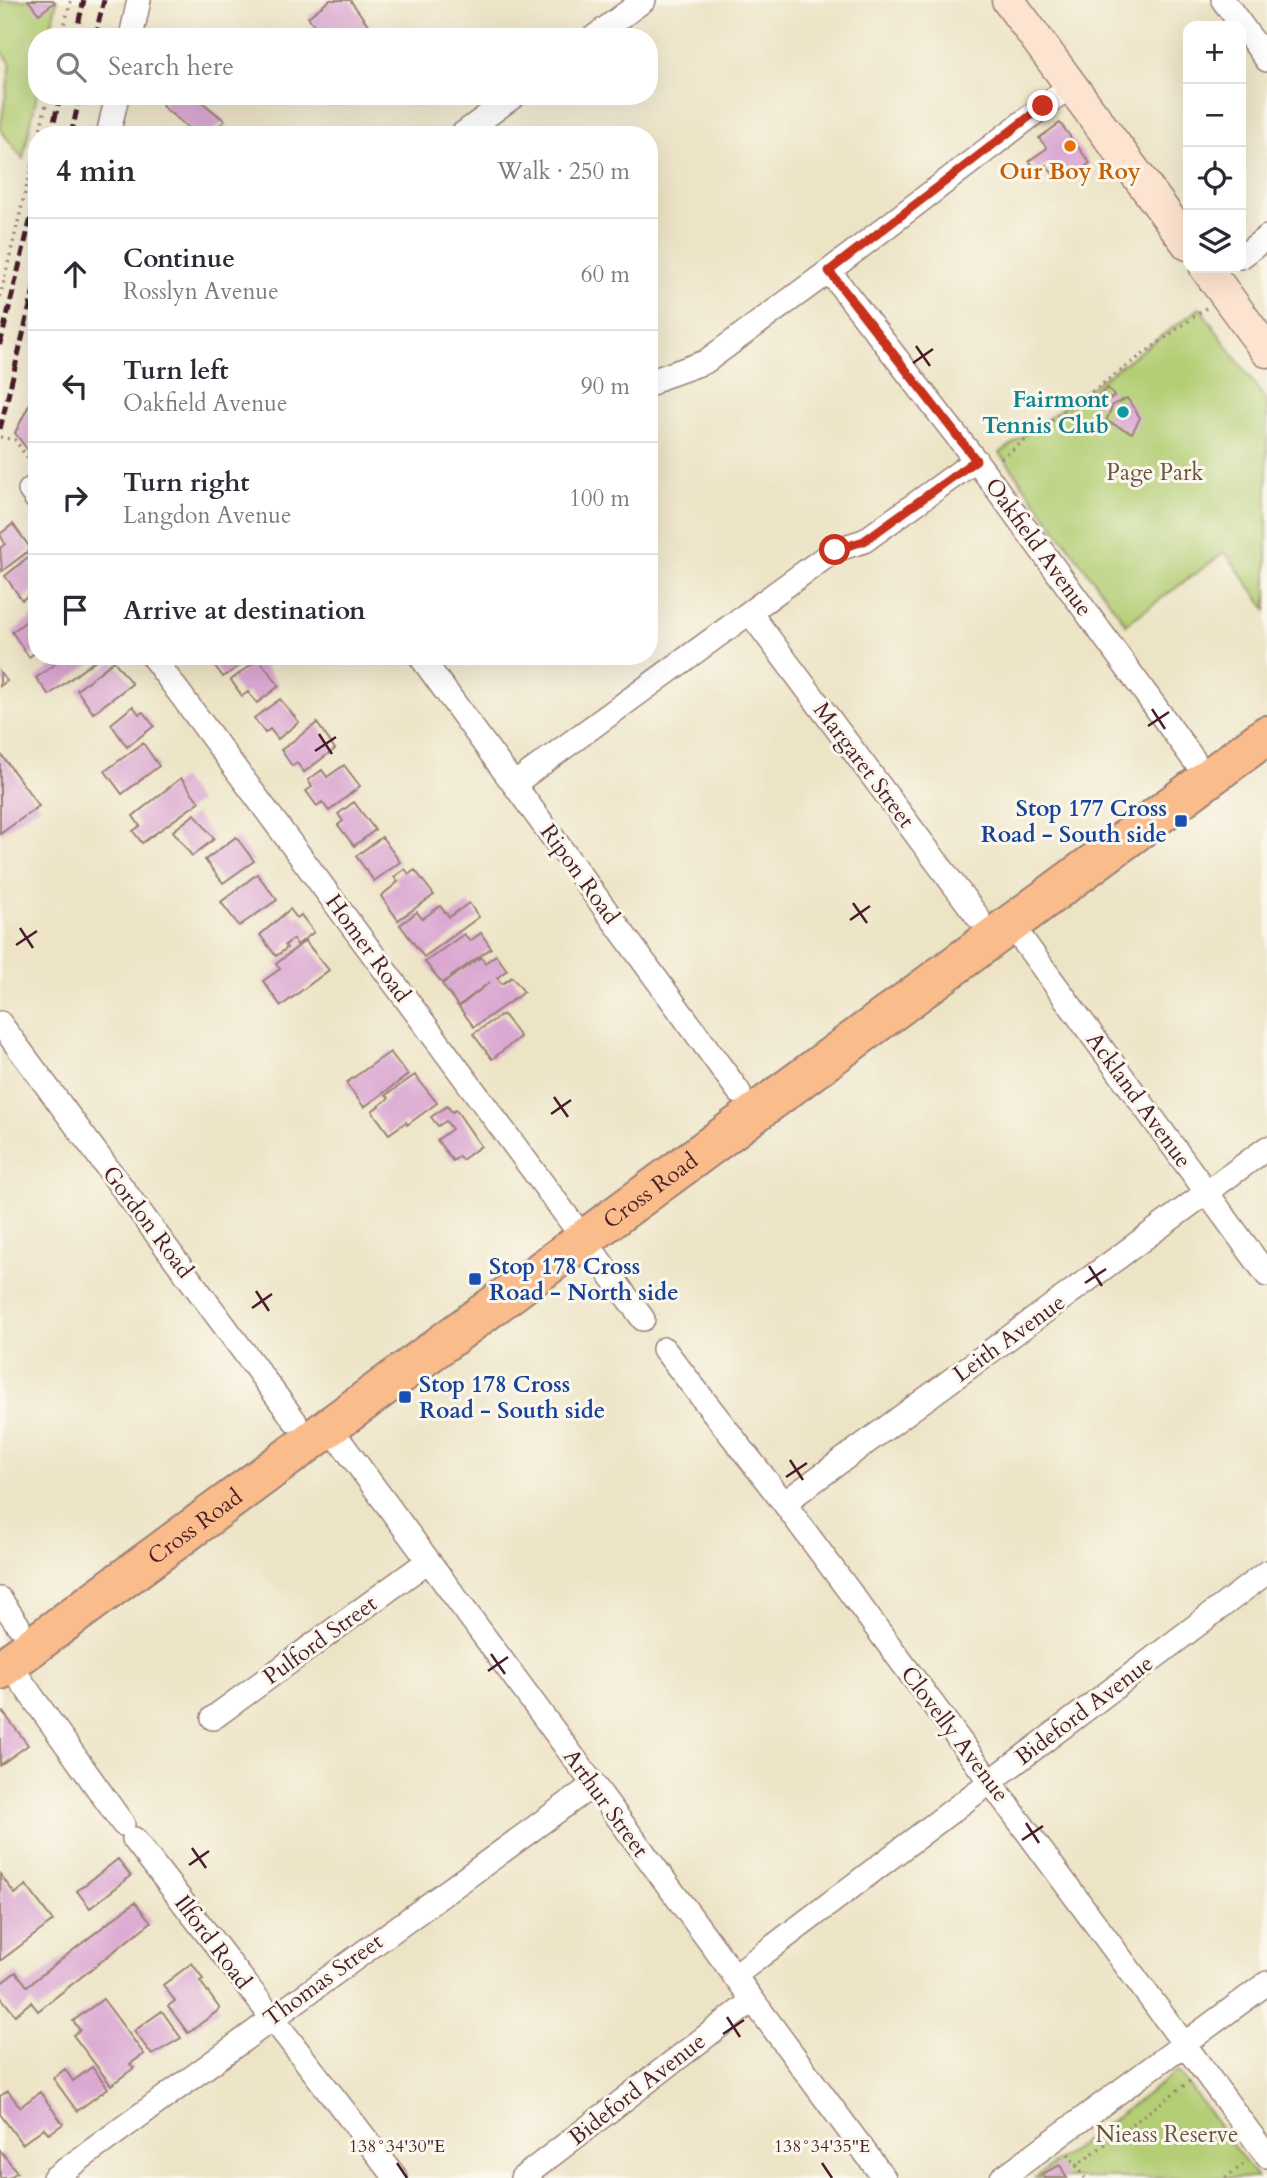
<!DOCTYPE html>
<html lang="en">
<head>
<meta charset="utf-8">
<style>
	body { margin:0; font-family:Cardo,serif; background:#f2f2f3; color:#2b2b33 }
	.controls { position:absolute; right:21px; top:21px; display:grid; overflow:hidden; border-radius:14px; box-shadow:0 7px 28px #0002 }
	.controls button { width:63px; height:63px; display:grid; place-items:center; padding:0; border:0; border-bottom:2px solid #e1e1e2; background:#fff; color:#2b2b33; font:35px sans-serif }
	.stop { position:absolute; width:21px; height:21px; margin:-16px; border:5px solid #c8321e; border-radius:50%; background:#fff }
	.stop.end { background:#c8321e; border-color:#fff; box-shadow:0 2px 7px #0008 }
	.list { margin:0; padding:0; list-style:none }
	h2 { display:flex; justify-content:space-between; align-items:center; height:91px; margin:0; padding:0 28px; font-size:30px }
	h2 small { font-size:23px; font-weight:400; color:#7c7c81 }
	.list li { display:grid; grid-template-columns:46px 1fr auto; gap:21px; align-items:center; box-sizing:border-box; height:112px; padding:0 28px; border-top:2px solid #e1e1e2 }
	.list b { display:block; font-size:26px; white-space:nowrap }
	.list p { margin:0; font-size:23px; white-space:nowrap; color:#7c7c81 }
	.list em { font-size:23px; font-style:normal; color:#7c7c81 }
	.icon { flex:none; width:38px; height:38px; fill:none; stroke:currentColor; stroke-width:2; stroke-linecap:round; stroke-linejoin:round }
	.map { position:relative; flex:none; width:1267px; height:2178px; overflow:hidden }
	.search { position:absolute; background:#fff; box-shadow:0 7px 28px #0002; left:28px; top:28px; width:630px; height:77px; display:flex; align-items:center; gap:18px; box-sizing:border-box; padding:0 24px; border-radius:28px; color:#7c7c81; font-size:26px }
	.panel { position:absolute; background:#fff; box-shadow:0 7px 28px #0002; left:28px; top:126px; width:630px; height:539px; border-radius:28px }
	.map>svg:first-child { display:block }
</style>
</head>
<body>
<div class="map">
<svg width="1267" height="2178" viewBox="0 0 1267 2178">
	<rect width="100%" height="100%" fill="#fbf7ec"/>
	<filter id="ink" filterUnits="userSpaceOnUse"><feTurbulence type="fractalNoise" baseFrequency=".0143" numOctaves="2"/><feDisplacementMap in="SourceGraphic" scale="14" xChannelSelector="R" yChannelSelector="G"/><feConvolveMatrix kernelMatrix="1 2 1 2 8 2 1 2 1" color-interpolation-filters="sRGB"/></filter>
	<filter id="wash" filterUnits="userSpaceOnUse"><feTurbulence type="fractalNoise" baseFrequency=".00686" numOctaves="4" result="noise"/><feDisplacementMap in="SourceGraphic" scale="28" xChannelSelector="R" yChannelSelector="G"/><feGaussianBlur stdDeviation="1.57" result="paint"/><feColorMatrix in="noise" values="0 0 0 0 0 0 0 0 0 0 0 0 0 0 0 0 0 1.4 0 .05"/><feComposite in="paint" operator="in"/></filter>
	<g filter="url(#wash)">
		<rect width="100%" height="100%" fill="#ede4c6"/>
		<path fill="#b3ce74" stroke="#7e7650" stroke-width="2" d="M0,0H57L49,37H37V94L23,159L0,129L11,64L0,48Z
			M1200,308L1267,402V610L1225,552L1126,624L1000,453Z
			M1178,2071L1257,2178H1035Z"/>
		<g id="blocks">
			<path fill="#dba8d2" d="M28,0H53L55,2L39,14Z
				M330,0H350L377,37H323L308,17Z
				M158,96H195L225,121L207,135H197L162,106L165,102Z
				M1060,123L1090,163L1070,178L1065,170L1055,177L1046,165L1038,171L1029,161L1047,148L1039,138Z
				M1108,388L1114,396L1099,407L1093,399Z
				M37,398V443L27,449L15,433L30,403Z
				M1127,398L1140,418L1132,433L1106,421L1113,405Z
				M13,524L31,549L2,571L0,548L5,544L0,534Z
				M31,555L37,562V589L22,600L5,576Z
				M37,613V651L29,657L12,632Z
				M54,656H101L49,695L36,678L58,662Z
				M216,656H254L223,677L212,662L217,658Z
				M259,659L279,686L257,703L248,692L242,696L231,680Z
				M114,661L132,684L93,713L77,690Z
				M0,672L7,681L0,686Z
				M280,699L299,722L278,739L270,729L265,733L254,718Z
				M133,706L139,714L143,712L154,726L127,747L111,724Z
				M317,723L335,749L304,772L297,763L292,766L281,750Z
				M143,743L159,766L122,794L105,771Z
				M0,753L39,806L0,834Z
				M344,765L360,786L329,811L322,802L317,806L306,791L312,787L308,780L322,770L327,777Z
				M181,778L199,802L142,843L133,831L140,826L133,816Z
				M354,802L375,830L354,846L338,825L343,821L338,814Z
				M195,814L214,839L192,856L173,831Z
				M236,837L254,861L223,883L205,860Z
				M382,837L400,862L374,881L356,856Z
				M405,869L409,874L415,870L434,895L398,920L381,896L398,882L394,877Z
				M257,874L277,900L239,926L221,902Z
				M469,903L479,917L424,957L400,925L417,912L422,919L440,906L449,917Z
				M290,909L297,918L301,915L314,932L297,945L293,939L285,945L287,948L276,956L260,935Z
				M481,933L491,948L442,983L425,962L464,934L470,941Z
				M305,941L329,970L281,1006L263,981L280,969L276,964Z
				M496,955L507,970L497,978L502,984L512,977L524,992L474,1027L459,1007L490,982L458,1006L442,984L481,957L485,963Z
				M503,1014L520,1037L492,1059L473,1034Z
				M390,1052L408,1075L364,1107L346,1083Z
				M415,1075L437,1103L407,1125L406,1122L389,1134L372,1111L389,1098L386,1095Z
				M447,1106L452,1112L456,1110L481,1146L462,1160L459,1156L453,1161L437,1140L452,1129L446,1121L438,1126L431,1117Z
				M3,1712L28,1745L0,1765V1714Z
				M118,1859L131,1876L90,1908L77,1891Z
				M0,1874L15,1894L26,1885L53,1921L0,1961Z
				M135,1902L151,1922L38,2011L31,2002L15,2015L0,1996V1984L16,1972L27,1986Z
				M192,1963L203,1979L200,1981L220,2009L188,2033L168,2006L175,2001L163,1985Z
				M103,1999L144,2054L130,2064L134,2068L111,2085L73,2035L80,2030L73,2021Z
				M162,2011L181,2038L152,2055L134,2031Z
				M92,2067L108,2088L77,2111L53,2078L65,2069L73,2081Z
				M8,2091L20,2107L40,2092L63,2124L49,2134L44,2128L22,2144L0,2114V2096Z
				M0,2150L17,2172L9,2178H0Z
				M1060,2165L1067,2178H1044L1042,2174Z"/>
		</g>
	</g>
	<g filter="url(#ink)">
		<use href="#blocks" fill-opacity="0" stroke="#9c8278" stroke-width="2"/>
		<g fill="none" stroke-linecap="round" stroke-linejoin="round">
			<defs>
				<path id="street" d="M1223,0L1267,60
					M131,37L139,0
					M594,37L644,0
					M109,131L117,96
					M461,135L514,96
					M1241,257L1267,237
					M829,271L983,470L1194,760
					M649,385L660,378L705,362L829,271L1070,86
					M37,485L30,490L37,500
					M750,613L978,917
					M152,656L643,1319
					M420,656L739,1092
					M514,784L835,550L864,541L976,460
					M1011,924L1267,1275
					M0,1023L295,1421
					M664,1349L784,1503L1267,2156
					M329,1426L884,2178
					M784,1503L1267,1148
					M0,1599L18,1625
					M9,1664L123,1824
					M213,1718L428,1561
					M134,1839L396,2178
					M734,1976L1267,1572
					M54,2178L593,1785
					M522,2178L752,2001
					M1002,2178L1267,1983"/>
				<path id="secondary" d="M1008,0L1188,244
					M1206,268L1267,351"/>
				<g id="highway">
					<path id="s1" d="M0,1670L1267,735"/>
				</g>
			</defs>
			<use href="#street" stroke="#9c8278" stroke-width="26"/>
			<use href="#secondary" stroke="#9c8278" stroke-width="35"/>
			<use href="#highway" stroke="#9c8278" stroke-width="42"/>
			<path stroke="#9c8278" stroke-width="3.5" stroke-dasharray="2 5" stroke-linecap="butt" d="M61,37L71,0
				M39,135L48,96
				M0,297L37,143
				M0,437L15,440L33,465
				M1001,458L1206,308
				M1068,2154L1085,2178
				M1076,2166L1190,2081
				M1225,2178L1247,2162"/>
			<use href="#street" stroke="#fff" stroke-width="23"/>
			<use href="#secondary" stroke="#fde4d0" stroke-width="32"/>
			<use href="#highway" stroke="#f9bc8a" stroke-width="38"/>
			<path stroke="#4a1f2b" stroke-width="5" stroke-dasharray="10 5" stroke-linecap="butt" d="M75,37L84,0
				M95,37L104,0
				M51,135L60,96
				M71,135L80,96
				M0,345L37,193
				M0,429L37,277"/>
		</g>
	</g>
	<g fill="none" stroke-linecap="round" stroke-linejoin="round" filter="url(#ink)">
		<path stroke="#c8321e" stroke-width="9" d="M835,550L864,541L976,460L829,271L1043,106"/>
	</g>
	<path fill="none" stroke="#4a1f2b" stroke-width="2.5" d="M916,346L930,366M913,363L933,349M1152,709L1165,729M1148,726L1169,712M319,734L332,754M315,751L336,737M853,903L867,923M850,920L870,906M20,928L33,948M16,945L37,931M554,1097L568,1117M551,1114L571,1100M1089,1266L1102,1286M1085,1283L1106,1269M256,1291L269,1311M252,1308L272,1294M790,1460L803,1480M786,1477L807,1463M491,1654L505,1674M488,1671L508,1657M1026,1823L1039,1843M1022,1840L1043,1826M192,1848L206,1868M189,1865L209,1851M727,2017L740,2037M723,2034L744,2020M397,2163L407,2178M822,2163L832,2178"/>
	<circle fill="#e8710a" stroke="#fbf7ec" stroke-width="2.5" cx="1070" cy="146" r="7"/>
	<circle fill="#0f9aa8" stroke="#fbf7ec" stroke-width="2.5" cx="1123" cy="412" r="7"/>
	<g fill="#1a4fb4" stroke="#fbf7ec" stroke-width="2.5">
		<rect x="1174" y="814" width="14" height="14" rx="3.5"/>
		<rect x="468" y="1272" width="14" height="14" rx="3.5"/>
		<rect x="398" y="1390" width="14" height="14" rx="3.5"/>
	</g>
	<g text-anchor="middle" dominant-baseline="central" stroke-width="6" stroke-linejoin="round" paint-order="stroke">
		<g font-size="23" font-weight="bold" fill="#c56008" stroke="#fbf7ec">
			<text x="1070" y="171">Our Boy Roy</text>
		</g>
		<g font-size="23" font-weight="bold" fill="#0d838f" stroke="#fbf7ec" text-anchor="end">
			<text x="1109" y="399">Fairmont<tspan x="1109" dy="26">Tennis Club</tspan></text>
		</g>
		<g font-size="23" fill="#6a5441" stroke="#fbf7ec">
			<text x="1155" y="472">Page Park</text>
			<text x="1167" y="2134">Nieass Reserve</text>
		</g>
		<g font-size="23" fill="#4a1f2b" stroke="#fbf7ec">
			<text transform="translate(1039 547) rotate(54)">Oakfield Avenue</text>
			<text transform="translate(864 765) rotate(53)">Margaret Street</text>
			<text transform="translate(580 874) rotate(54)">Ripon Road</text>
			<text transform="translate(368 948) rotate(54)">Homer Road</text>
			<text transform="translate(1139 1100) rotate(54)">Ackland Avenue</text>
			<text stroke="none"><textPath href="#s1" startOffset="808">Cross Road</textPath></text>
			<text transform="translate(148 1222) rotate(53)">Gordon Road</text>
			<text transform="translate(1009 1338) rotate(-36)">Leith Avenue</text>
			<text stroke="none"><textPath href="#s1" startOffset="242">Cross Road</textPath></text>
			<text transform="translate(320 1640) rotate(-36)">Pulford Street</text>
			<text transform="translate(1084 1710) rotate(-37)">Bideford Avenue</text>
			<text transform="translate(955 1734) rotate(53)">Clovelly Avenue</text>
			<text transform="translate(606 1803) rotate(54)">Arthur Street</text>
			<text transform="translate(213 1942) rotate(53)">Ilford Road</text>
			<text transform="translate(323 1980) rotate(-36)">Thomas Street</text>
			<text transform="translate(637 2089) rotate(-38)">Bideford Avenue</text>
		</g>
		<g font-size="23" font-weight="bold" fill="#164399" stroke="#fbf7ec" text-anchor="start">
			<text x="1167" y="808" text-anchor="end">Stop 177 Cross<tspan x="1167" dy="26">Road - South side</tspan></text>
			<text x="489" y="1266">Stop 178 Cross<tspan x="489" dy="26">Road - North side</tspan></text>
			<text x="419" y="1384">Stop 178 Cross<tspan x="419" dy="26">Road - South side</tspan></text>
		</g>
	</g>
	<g font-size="18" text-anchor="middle" fill="#4a1f2b" stroke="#fbf7ec" stroke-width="6" stroke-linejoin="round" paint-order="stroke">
		<text x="397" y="2152">138°34'30"E</text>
		<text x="822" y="2152">138°34'35"E</text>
	</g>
</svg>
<div class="controls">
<button>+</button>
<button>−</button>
<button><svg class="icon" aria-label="locate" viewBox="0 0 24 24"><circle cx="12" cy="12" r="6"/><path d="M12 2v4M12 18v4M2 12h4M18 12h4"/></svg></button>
<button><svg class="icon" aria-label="layers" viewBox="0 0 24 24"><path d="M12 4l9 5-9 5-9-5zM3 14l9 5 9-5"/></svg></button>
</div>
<div class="stop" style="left:835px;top:550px"></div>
<div class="stop end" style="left:1043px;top:106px"></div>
<div class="search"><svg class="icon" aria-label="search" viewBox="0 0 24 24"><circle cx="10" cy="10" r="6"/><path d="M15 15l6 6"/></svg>Search here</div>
<section class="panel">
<h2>4 min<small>Walk · 250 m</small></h2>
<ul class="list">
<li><svg class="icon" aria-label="ahead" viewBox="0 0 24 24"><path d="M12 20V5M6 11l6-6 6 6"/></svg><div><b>Continue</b><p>Rosslyn Avenue</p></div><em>60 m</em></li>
<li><svg class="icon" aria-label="left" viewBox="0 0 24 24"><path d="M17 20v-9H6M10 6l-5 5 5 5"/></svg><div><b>Turn left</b><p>Oakfield Avenue</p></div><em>90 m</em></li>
<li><svg class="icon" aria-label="right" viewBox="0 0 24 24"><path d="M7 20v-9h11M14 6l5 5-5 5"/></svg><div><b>Turn right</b><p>Langdon Avenue</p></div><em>100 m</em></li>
<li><svg class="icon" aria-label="arrive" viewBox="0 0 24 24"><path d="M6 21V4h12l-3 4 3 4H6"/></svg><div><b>Arrive at destination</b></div></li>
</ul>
</section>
</div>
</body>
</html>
